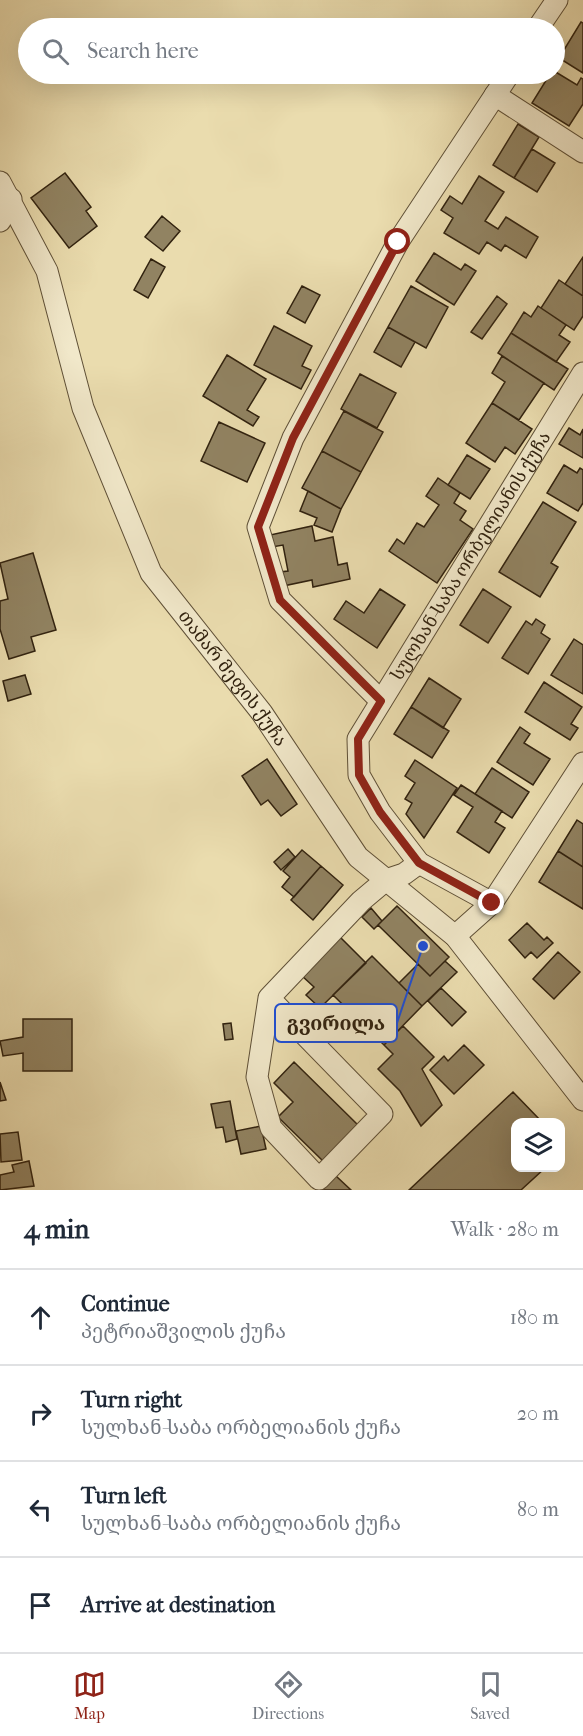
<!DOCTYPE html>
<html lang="en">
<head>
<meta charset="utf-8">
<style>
	body { margin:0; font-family:"IM FELL French Canon","Noto Serif Georgian",serif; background:#f6f6f7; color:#1f2937 }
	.controls { position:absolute; right:18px; bottom:18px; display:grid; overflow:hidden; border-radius:12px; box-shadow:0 6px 24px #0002 }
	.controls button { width:54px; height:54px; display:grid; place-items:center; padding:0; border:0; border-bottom:2px solid #e0e1e3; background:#fff; color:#1f2937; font:30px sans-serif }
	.stop { position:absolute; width:18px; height:18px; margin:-14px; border:4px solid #8f2418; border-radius:50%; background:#fff }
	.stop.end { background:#8f2418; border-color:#fff; box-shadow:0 2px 6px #0008 }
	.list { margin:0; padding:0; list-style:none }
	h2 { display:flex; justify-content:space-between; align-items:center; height:78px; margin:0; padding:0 24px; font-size:26px }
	h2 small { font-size:20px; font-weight:400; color:#747a83 }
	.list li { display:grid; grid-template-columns:39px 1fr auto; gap:18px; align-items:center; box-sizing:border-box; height:96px; padding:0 24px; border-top:2px solid #e0e1e3 }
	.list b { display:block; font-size:22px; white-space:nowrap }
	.list p { margin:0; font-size:20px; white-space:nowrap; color:#747a83 }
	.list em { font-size:20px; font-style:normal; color:#747a83 }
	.icon { flex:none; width:33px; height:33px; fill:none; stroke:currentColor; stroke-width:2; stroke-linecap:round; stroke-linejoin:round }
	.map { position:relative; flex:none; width:583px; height:1190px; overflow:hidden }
	.search { position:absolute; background:#fff; box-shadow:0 6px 24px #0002; left:18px; right:18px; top:18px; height:66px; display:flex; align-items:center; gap:15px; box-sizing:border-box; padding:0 21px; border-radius:33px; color:#747a83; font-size:22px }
	.sheet { height:462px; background:#fff }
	nav { display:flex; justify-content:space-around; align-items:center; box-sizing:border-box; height:84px; border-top:2px solid #e0e1e3; background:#fff; font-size:16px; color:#747a83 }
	nav a { display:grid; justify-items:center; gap:3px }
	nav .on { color:#8f2418 }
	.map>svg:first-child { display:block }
</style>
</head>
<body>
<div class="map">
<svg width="583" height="1190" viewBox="0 0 583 1190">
	<rect width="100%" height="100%" fill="#eadcae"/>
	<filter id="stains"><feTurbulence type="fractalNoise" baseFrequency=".00333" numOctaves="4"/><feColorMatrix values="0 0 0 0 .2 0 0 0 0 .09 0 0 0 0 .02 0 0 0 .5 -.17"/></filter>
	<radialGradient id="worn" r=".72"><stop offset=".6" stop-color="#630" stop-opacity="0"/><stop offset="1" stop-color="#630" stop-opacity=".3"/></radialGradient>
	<path fill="#918362" stroke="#31220f" stroke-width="1.5" d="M581,22L583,23V73L559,58Z
		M554,71L577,85L581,78L583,79V104L569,126L532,103L550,74H554Z
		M518,124L539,137L514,178L493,165Z
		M532,149L555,163L537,192L514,178Z
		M65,173L91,207L86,211L97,226L69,248L31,198Z
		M479,176L504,192L485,221L498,229L506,217L538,237L526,258L505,245L501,251L487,242L479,254L444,233L453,218L441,210L450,196L462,204Z
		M162,216L180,231L163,251L145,237Z
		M434,253L461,270L465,264L476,271L454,305L416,281Z
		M583,257V296L565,284Z
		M151,259L165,267L148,298L134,290Z
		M559,280L583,296V316L574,330L541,308Z
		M302,286L320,295L305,323L287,313Z
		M411,286L448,307L426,348L388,327Z
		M497,296L507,304L482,339L471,332Z
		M538,306L566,325L559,335L570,342L556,362L511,333L524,312L531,317Z
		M274,326L312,346L302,366L311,370L301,389L254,365Z
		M388,327L415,342L401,367L374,352Z
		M511,333L568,369L554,390L498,353Z
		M227,355L266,379L247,410L259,417L253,426L203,396Z
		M502,356L544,383L519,420L492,403L505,382L492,373Z
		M360,374L396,393L377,428L341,409Z
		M492,403L532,429L515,454L505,447L495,462L466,443Z
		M344,411L383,432L361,472L322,451Z
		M219,422L265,443L247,482L201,461Z
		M569,428L580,435L583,429V458L559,444Z
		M322,451L361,472L341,509L302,488Z
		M467,455L490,469L470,499L448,485Z
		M564,465L577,473L580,468L583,470V503L578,511L547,493Z
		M438,478L460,493L454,503L466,511L460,520L473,529L437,583L389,551L397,539L404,544L417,523L424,527L439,505L426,496Z
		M308,491L341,509L332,532L314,525L317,518L300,511Z
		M543,502L576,522L551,563L558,567L540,597L499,572Z
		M312,526L315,541L333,537L338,565L347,563L350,579L313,587L312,580L283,586L280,572L288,571L283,545L272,547L270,535Z
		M33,553L56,630L31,637L35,651L9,659L0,629V601L8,599L0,563Z
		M380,589L405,605L377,648L334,619L346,601L364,613Z
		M483,589L511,607L488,643L460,625Z
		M536,619L545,625L541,633L550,639L528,674L502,658L526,621L532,625Z
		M574,639L583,645V694L551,675Z
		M25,675L31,694L8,701L3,681Z
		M429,678L461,699L443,728L411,707Z
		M544,682L582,707L571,724L578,728L570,740L525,712Z
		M411,707L449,731L432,758L394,734Z
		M520,727L530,734L524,743L550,759L533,785L497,762Z
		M267,759L297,804L281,816L268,800L261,805L242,776Z
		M415,760L457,788L424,838L406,814L412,803L405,799L415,783L405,776Z
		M492,768L529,792L512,818L475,794Z
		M461,785L502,811L495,822L505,828L489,853L457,832L473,807L454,795Z
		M577,820L583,824V867L558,851Z
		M288,849L295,857L281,870L274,862Z
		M302,850L321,866L294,897L282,887L290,877L283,871Z
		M558,851L583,867V909L539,882Z
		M321,866L343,885L313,920L291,900Z
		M397,906L449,957L430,976L378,925Z
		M371,908L382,921L374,929L362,917Z
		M527,923L544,940L547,937L553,943L537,958L531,952L525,958L509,940Z
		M340,937L366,963L320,1008L306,995L314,987L301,975Z
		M558,952L580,972L554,999L533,979Z
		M372,956L422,1006L384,1045L333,995Z
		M445,961L457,972L422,1006L399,983L418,964L430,976Z
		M441,988L466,1012L452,1026L428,1001Z
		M23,1019H72V1071H23V1053L3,1056L0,1041L23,1037Z
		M231,1023L233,1039L225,1040L223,1024Z
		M403,1026L434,1057L422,1069L442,1105L421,1126L400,1091L378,1069L393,1054L384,1045Z
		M464,1045L484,1065L454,1094L430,1070L444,1056L448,1061Z
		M294,1062L360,1127L325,1163L278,1117L293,1102L274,1083Z
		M0,1082L6,1100L0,1101Z
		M513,1092L542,1122H516V1168H545L521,1190H409Z
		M230,1101L237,1139L226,1142L223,1127L216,1128L211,1104Z
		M261,1126L266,1149L241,1154L236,1131Z
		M18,1132L22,1160L1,1162L0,1134Z
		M29,1161L34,1186L0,1190V1175L14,1172L12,1165Z
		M336,1176L351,1190H316L325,1182Z"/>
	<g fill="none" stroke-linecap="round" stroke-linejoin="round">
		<defs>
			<g id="minor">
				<path d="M538,28L557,0"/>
				<path d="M495,95L583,152"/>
				<path id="s1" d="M0,182L47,271L83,408L151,573L262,713L358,857L455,936L583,1100"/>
				<path d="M0,221L11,199"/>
				<path d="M381,701L280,600L258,527L293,438L398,242L509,74"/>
				<path id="s2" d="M492,903L419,863L380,812L359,775L358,739L583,373"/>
				<path d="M455,936L492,903L583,763"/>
				<path d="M269,998L382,1114L319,1179L271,1128L257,1077L269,998L361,901L386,880L404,874L419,863"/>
			</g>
		</defs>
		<use href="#minor" stroke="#5f5037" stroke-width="23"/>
		<use href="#minor" stroke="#f1e8ca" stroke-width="21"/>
	</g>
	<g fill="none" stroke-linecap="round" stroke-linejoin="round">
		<path stroke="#8f2418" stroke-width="8" d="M398,242L293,438L258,527L280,600L381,701L358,739L359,775L380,812L419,863L492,903"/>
	</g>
	<g text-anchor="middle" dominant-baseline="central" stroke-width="6" stroke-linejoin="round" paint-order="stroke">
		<g font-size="18" fill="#31220f" stroke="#f1e8ca">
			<text stroke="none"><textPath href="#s2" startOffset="441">სულხან-საბა ორბელიანის ქუჩა</textPath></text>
			<text stroke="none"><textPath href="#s1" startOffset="554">თამარ მეფის ქუჩა</textPath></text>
		</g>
	</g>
	<path fill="none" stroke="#1d4ed8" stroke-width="2" d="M423 946L397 1023"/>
	<circle fill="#1d4ed8" stroke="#f1e8ca" stroke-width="2" cx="423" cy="946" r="6"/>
	<rect fill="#f1e8ca" stroke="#1d4ed8" stroke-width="2" x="275" y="1004" width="122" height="38" rx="6"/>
	<g font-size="20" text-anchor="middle" font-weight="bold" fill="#31220f">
		<text x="336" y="1030">გვირილა</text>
	</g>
	<rect width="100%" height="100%" filter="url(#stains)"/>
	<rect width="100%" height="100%" fill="url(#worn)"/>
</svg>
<div class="controls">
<button><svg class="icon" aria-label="layers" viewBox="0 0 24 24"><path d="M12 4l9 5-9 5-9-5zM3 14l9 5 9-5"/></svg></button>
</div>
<div class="stop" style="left:398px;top:242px"></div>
<div class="stop end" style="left:492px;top:903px"></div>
<div class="search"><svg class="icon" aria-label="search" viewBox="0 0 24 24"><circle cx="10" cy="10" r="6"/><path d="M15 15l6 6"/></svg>Search here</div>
</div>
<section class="sheet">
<h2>4 min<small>Walk · 280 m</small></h2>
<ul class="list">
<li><svg class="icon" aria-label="ahead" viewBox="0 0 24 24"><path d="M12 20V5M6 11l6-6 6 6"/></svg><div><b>Continue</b><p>პეტრიაშვილის ქუჩა</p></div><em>180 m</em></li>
<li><svg class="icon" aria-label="right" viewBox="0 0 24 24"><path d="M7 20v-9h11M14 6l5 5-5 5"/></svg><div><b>Turn right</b><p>სულხან-საბა ორბელიანის ქუჩა</p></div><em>20 m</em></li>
<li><svg class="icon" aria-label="left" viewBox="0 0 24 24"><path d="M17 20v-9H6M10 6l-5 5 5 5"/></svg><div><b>Turn left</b><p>სულხან-საბა ორბელიანის ქუჩა</p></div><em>80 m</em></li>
<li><svg class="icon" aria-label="arrive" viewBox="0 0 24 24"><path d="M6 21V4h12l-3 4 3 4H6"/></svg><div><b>Arrive at destination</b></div></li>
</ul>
</section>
<nav>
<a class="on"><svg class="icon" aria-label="map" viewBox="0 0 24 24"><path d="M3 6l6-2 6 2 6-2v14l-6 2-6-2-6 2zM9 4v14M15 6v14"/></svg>Map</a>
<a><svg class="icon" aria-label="directions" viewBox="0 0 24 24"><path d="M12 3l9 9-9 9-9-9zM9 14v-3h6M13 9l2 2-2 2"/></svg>Directions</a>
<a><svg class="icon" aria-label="saved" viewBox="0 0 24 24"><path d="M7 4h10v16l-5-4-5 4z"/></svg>Saved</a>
</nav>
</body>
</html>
